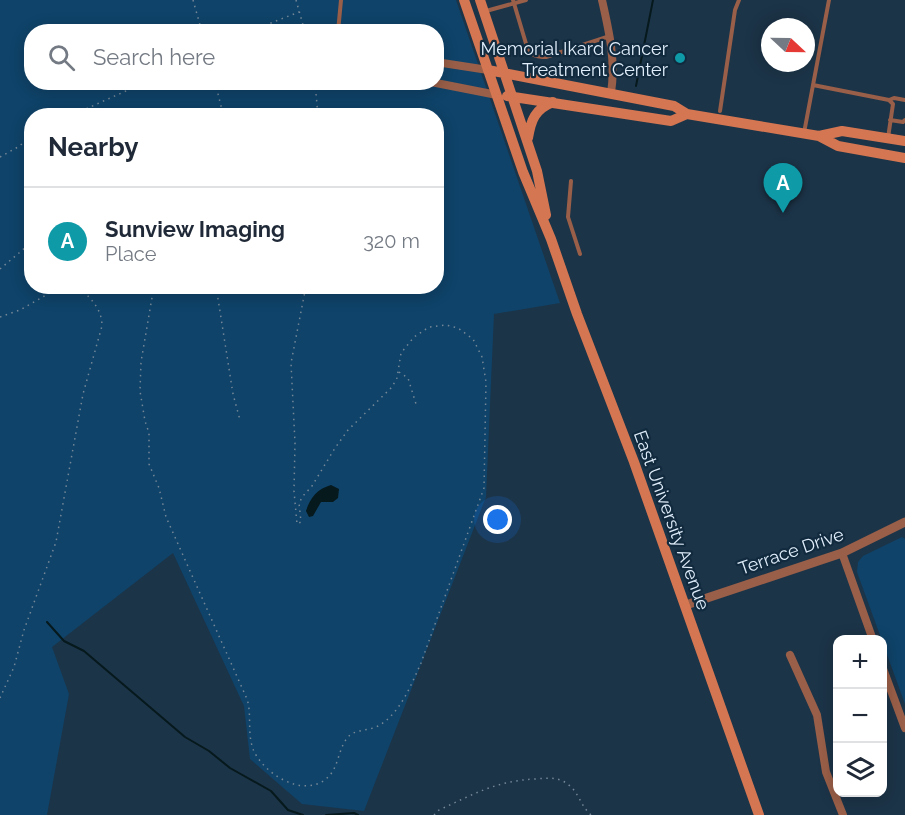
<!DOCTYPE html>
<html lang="en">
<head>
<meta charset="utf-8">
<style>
	body { margin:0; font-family:Raleway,sans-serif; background:#f6f6f7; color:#1f2937 }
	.controls { position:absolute; right:18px; bottom:18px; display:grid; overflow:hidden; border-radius:12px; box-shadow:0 3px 15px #0003 }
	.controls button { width:54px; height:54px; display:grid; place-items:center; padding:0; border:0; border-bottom:2px solid #e0e1e3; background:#fff; color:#1f2937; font:30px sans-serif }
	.compass { position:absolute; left:761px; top:18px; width:54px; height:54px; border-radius:50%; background:#fff; box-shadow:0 3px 15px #0003; rotate:112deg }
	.you { position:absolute; left:498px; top:520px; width:21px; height:21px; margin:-15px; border:4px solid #fff; border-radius:50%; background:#1a73e8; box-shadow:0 0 0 9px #1a73e833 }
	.badge { display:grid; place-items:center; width:39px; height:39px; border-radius:50%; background:#7d613b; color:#fff; font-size:20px; font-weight:700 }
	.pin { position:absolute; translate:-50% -50px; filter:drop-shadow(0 2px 3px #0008) }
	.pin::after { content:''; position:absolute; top:32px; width:21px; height:18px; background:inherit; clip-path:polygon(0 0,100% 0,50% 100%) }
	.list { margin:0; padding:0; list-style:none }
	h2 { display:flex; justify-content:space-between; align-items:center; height:78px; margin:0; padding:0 24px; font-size:26px }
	h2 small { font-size:20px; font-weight:400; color:#747a83 }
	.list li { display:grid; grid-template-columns:39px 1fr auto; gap:18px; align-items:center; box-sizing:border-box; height:108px; padding:0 24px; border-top:2px solid #e0e1e3 }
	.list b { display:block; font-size:22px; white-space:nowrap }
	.list p { margin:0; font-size:20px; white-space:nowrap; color:#747a83 }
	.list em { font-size:20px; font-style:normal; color:#747a83 }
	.icon { flex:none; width:33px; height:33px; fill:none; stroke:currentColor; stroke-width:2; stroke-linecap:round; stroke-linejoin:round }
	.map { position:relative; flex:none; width:905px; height:815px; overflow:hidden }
	.search { position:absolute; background:#fff; box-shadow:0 3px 15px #0003; left:24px; top:24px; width:420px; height:66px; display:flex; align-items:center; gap:15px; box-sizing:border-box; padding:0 21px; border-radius:24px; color:#747a83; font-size:22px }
	.panel { position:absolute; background:#fff; box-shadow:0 3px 15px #0003; left:24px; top:108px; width:420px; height:186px; border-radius:24px }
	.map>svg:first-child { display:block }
</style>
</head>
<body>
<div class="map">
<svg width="905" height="815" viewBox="0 0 905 815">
	<rect width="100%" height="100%" fill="#1c3448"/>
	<path fill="#0f4369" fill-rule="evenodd" d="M0,0H456L560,303L494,314L486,497L364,811L302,804L250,759L244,706L173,553L52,647L69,694L47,815H0ZM32,32H436V82H32ZM32,116H436V286H32Z
		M902,537L905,539V704L857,572L858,562L863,556Z"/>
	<path fill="#06191c" d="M331,485L339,489L338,498L333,502H321L313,516L309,517L306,511C310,498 317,489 331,485Z"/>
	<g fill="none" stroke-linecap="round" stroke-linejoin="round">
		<path stroke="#06191c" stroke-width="2" d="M636,86L653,0
			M47,622L64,641L84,651L185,737L209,751L230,768L271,791L288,810L303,815
			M326,815L354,813L358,815"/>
		<path stroke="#748798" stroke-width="1.5" stroke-dasharray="1.5 4.5" stroke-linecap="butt" d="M193,0L202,32
			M296,0L305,32
			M248,32L299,12
			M215,82L221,106L220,116
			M315,82L318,116
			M70,116L146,82
			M0,157L18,147L32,136
			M0,269L32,242
			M154,286L141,362L140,391L145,421L149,433V464L159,488L166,517L247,699C252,715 247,732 253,749C263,774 304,799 327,778C339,768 338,748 348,737C355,729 369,731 378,726C400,714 411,685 421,663L484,488L486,382L482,357L473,339L458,328L446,325L429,327L414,337L401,353L397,378L392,387L348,430L335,448L312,486L303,496L299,503L301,522L297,524L294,491L295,443L291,363L306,286
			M216,286L233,394L240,420
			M0,317L20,310L62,286
			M399,372L408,378L416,404
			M0,698L14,667L24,630L56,542L83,394L102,326C102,308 90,298 78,286
			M434,815L439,810C474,794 496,781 535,779C548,778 559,776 570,786C579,794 581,806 591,815"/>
		<path stroke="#9a5f48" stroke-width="4" d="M513,0L527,47C531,56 537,57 546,57L610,36
			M486,11L526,0
			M338,32L341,0
			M813,85L889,100L893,104L888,138
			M889,100L894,98L905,100
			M720,111L735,10L739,0
			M890,120L903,122L905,120
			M804,133L829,0
			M571,181L568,217L580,254"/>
		<path stroke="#9a5f48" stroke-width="8" d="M602,0C609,31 616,61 611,93
			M436,62L488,70
			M431,82L497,95
			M842,553L873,640
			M790,655L817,715L826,772L843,815
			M882,666L905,728"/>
		<path stroke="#9a5f48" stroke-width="9" d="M686,605L842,553L905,522"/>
		<path stroke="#d47651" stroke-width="10" d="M464,0L523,172L551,239L577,314L634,462L759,815
			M480,0L537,171L546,215
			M488,70L674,106L687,114L819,136L838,146L905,158
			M507,96L671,121L687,114
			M819,136L842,131L905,141
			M528,138C531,120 535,109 553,102"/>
	</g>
	<circle fill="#0f9aa8" stroke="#122a3e" stroke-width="2" cx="680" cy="58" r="6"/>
	<g text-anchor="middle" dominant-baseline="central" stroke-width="4.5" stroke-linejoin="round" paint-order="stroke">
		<g font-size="18" fill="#e0eefb" stroke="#122a3e" text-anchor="end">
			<text x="668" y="48">Memorial Ikard Cancer<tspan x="668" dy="21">Treatment Center</tspan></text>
		</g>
		<g font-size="18" fill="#e0eefb" stroke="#122a3e">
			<text transform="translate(672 520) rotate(70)">East University Avenue</text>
			<text transform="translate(791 551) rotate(-19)">Terrace Drive</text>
		</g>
	</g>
</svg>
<div class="controls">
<button>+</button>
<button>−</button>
<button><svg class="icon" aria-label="layers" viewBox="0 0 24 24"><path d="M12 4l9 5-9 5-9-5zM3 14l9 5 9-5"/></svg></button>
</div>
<svg class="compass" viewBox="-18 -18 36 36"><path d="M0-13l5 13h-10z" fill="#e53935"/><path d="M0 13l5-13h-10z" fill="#747a83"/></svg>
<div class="you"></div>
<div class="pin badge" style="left:783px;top:213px;background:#0f9aa8">A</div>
<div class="search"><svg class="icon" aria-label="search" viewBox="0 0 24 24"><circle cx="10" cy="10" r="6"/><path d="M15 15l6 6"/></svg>Search here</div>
<section class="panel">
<h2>Nearby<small></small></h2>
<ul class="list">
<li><span class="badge" style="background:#0f9aa8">A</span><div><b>Sunview Imaging</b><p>Place</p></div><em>320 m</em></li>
</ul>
</section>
</div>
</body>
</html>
